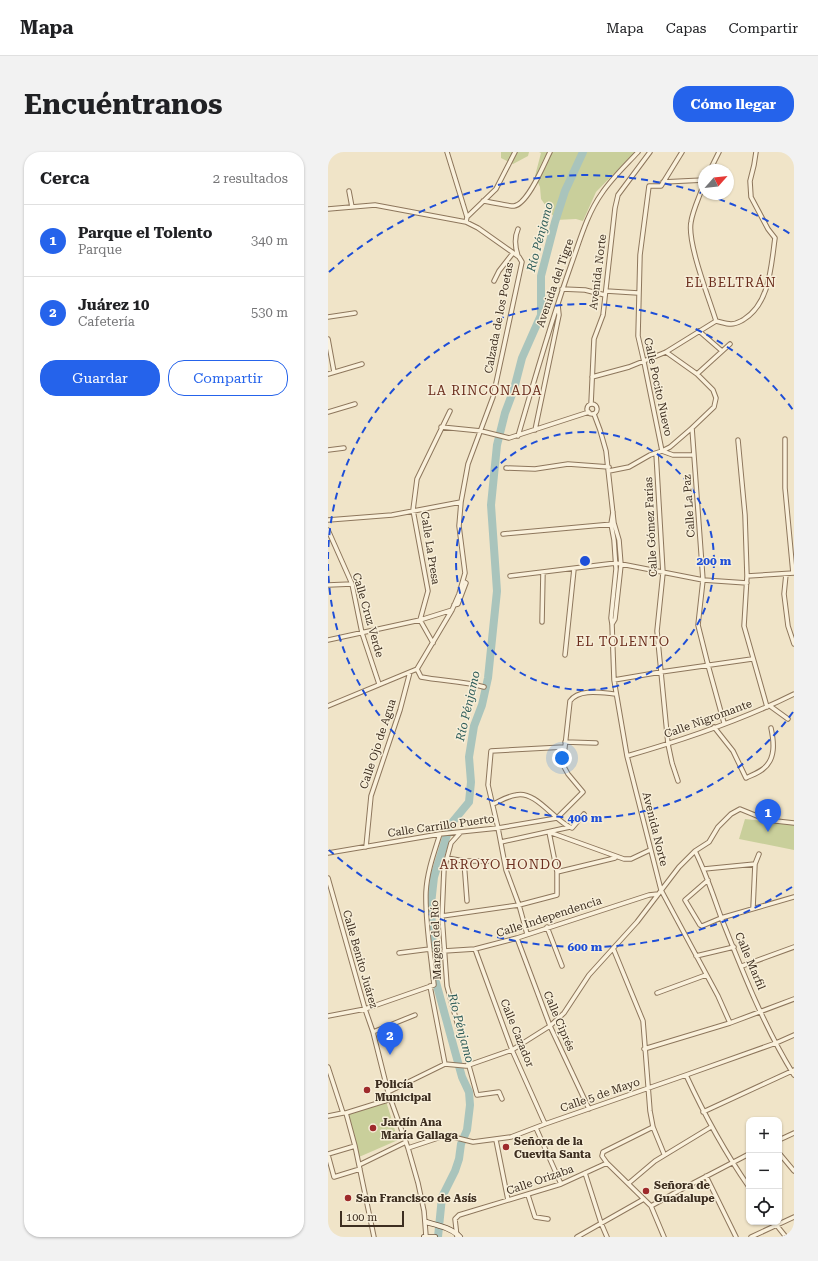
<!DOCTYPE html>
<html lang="es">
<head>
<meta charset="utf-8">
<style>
	body { margin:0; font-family:"Roboto Serif",serif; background:#f2f2f2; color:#202124 }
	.controls { position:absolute; right:12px; bottom:12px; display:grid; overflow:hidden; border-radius:8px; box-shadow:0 1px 3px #0004 }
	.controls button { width:36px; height:36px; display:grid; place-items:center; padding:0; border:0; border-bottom:1px solid #e0e0e0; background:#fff; color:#202124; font:20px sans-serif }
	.compass { position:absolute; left:370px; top:12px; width:36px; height:36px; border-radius:50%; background:#fff; box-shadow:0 1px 3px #0004; rotate:63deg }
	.scale { position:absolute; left:12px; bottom:10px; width:64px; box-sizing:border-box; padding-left:4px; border:2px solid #3d2e20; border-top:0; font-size:11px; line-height:14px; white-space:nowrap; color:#3d2e20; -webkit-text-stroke:3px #f7eed8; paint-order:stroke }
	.you { position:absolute; left:234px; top:606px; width:14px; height:14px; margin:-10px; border:3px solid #fff; border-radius:50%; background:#1a73e8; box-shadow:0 0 0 6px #1a73e833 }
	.badge { display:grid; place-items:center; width:26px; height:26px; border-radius:50%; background:#2563eb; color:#fff; font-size:13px; font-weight:700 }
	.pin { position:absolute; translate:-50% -33px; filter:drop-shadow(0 1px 2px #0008) }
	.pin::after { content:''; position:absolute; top:21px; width:14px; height:12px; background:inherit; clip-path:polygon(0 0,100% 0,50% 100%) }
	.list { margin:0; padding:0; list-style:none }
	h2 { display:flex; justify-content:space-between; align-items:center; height:52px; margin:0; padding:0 16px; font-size:17px }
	h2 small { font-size:13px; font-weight:400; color:#757577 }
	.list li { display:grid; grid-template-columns:26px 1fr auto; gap:12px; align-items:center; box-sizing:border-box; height:72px; padding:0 16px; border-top:1px solid #e0e0e0 }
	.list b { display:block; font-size:15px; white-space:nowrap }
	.list p { margin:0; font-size:13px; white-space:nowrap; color:#757577 }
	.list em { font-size:13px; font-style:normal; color:#757577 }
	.actions { display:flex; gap:8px; padding:12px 16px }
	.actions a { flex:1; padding:9px 0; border:1px solid #2563eb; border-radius:16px; text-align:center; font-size:14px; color:#2563eb }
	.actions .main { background:#2563eb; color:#fff }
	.icon { flex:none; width:22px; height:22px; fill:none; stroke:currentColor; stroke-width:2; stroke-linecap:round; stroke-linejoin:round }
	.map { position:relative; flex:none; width:466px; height:1085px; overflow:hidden; border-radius:16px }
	header { display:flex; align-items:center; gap:24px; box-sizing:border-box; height:56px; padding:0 20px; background:#fff; border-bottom:1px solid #e0e0e0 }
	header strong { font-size:19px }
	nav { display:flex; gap:22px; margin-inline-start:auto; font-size:14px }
	.intro { display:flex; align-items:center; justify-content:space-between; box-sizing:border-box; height:96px; padding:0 24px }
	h1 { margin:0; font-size:28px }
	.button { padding:10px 18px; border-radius:16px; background:#2563eb; color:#fff; font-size:14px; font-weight:700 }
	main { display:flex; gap:24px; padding:0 24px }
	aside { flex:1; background:#fff; border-radius:16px; box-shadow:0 1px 3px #0004 }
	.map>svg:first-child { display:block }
</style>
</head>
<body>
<header>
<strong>Mapa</strong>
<nav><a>Mapa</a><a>Capas</a><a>Compartir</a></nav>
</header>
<div class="intro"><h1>Encuéntranos</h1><a class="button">Cómo llegar</a></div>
<main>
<aside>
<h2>Cerca<small>2 resultados</small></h2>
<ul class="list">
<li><span class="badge">1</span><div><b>Parque el Tolento</b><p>Parque</p></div><em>340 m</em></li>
<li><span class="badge">2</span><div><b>Juárez 10</b><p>Cafetería</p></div><em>530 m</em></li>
</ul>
<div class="actions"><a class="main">Guardar</a><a>Compartir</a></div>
</aside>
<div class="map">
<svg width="466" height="1085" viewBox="0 0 466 1085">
	<rect width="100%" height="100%" fill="#f0e4c8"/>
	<path fill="#c9cf9b" d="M173,0H201L200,4L185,12L173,6Z
		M211,0H307L268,40L255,69L248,67L228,68L213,47L212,35L207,24L213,1Z
		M417,667L466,672V698L411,687Z
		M58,949L70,988L31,1005L19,963Z"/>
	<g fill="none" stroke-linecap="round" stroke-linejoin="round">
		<path stroke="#a9c4bc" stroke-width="8" d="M110,1085L114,1045L127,1019L131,1007L133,992L139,978L142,953L141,940L134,925L106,823L103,752L106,725L122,673L141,650L143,630L141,605L146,574L154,553L160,526L169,439L163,353L169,293L177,261L186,237L194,206L213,163V124L227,70L237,39L255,0"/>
		<defs>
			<path id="street" d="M119,0L139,65
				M382,18L391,0
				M335,30L376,28
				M376,31C372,44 365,57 363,70C359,91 381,146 388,169
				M21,39L24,55
				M155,49C164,50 178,54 186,54C200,52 216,12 222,0
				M0,57L47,53L138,70L150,76L191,105L194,110L165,245L140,312L133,350L131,374L137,421L131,442L124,458L89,517
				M138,70L139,65L168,37L187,0
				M190,77C186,86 187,95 190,104
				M166,129L171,119L185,101
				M234,137L257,138L277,143
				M278,139L310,141
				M0,165L27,161
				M388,169C393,170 398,172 403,172C408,172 411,170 415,168C442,152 443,114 447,86L440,77L423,45L422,29L426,13L428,0
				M371,179L394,199
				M0,187L6,220
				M0,222L34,212
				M369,222L402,192
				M264,225L301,215L338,200L388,169
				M263,252L266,187L275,163L287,56L290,43L322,0
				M259 257a5 5 0 1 1 10 0a5 5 0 1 1-10 0Z
				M0,260L27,252
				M266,262L272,278L278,299L286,371L291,388L293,413L287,467L284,472
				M113,275L153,279L181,286L261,260
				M364,276L375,428L370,473L380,513L396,571
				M207,278L231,163L230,153
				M190,284C207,226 223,169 243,113C252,88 259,62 274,41C284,26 298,13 310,0
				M457,287V336L465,421
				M410,288L417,363L419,424L416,474L439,555
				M0,298L16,296
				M334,299L316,210L310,184L312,103L321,34H333L354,0
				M334,299L345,303H366
				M328,301L335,421L329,479L340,592L344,611L350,629
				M178,316L207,317L240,312L281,315
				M281,319L301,315L322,303L334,299L342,295L364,276L386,255L388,246L385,238L369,222L338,200
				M285,360L283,372L286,388L288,417L283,466L284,472L286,528L299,604L333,738L390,844L402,871
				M0,368L64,363L133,350
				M0,378L24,432L34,481L51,532
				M175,382L285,372
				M458,422L456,442L460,474L466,492
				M182,424L288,411L375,428L419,431
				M419,424L466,421
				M0,433L24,432
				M126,453L130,452L138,431L135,429
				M214,470L215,420
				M0,488L92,468L124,458
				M105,491L92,468L100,439L85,358L89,327L122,259
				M237,503L246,417
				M89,517L93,525C114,529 135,529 156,535
				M286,528L333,520L424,507
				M0,554L89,517
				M442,554L460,567
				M386,575L405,599L418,626C424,623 430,621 435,617C448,607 446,590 443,576
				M237,590L268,591
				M299,604C355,588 414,568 466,542
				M165,652C172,649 180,644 188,643C208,638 227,670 244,676L256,662
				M221,680L296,707H303L322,698
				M132,681L123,691L116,717L114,764L119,834L149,943L171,940L174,947
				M173,690L242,675
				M38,695L43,644L72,558L82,520
				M367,699C378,721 385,743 393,765C414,818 436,875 466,923
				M0,701L112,682L170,676L229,666L255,640L240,622L235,613L242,549C251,536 275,541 288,542
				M119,706L136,709H161
				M136,709L139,749
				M376,717L427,712
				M229,720L287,706
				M0,726L37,857L45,880L60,940L80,996L90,1031L96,1059L98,1084
				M380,728L357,748L372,773L374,774L393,766L466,745
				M425,756L427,712L431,702
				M114,764L191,753L229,743V720L221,680
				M219,775L234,814
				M199,782L191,753L178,718L170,676L160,633L163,599L236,595
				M189,786L222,874L261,957
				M285,796L315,869L322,959L325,975L336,1002
				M147,797L184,898L217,972
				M116,799L147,797L189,786L321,743L330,742
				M71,801L102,797
				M368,804L406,795
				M414,814L466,795
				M102,834L117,912
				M329,841L378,823
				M0,864L37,857L106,833C103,802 97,771 98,740C99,720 106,701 112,682
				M45,880L87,863
				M316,897L402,871L466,847
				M0,915L15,961
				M358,923C376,962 396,999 421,1035
				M60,940L117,912L138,914L184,898L222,874L236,861L261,823L309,770L351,715L367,699L381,690L390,675L403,662L412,657L439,668L466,671
				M375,960L466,918
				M18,961L27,994L46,1085
				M0,964L15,961H18L63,947
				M325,975L275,1000L274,1004L279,1011L323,1054L336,1085
				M208,976L233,1032
				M168,988L180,1048
				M451,988L466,981
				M80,996L116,984H121L145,990L183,985L217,972L358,923L448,891L466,883
				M451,1001L466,1019
				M0,1002L27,994
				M0,1003L6,1025L32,1017
				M31,1013L78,990
				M257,1021L273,1071L279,1085
				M378,1024L408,1085
				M301,1031L327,1009L383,975
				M200,1043L207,1065L220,1067
				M323,1054L354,1037L421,1002
				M446,1070L458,1085
				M129,1085L127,1067L131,1063L233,1032L279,1011
				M249,1085L316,1047
				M423,1085L466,1065"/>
			<path id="secondary" d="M98,1070C109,1073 124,1076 132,1085
				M96,1085H107"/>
		</defs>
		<use href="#street" stroke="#8d765c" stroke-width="5.5"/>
		<use href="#secondary" stroke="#6f573f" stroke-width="6"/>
		<use href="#street" stroke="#faf1dc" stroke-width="3.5"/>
		<use href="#secondary" stroke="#faf1dc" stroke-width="4.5"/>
	</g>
	<g fill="none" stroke="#1d4ed8" stroke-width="2" stroke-dasharray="7 5">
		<circle cx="257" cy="409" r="129"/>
		<path d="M465 560A257 257 0 0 1 0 411M0 407A257 257 0 0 1 465 258"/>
		<path d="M464 735A386 386 0 0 1 1 698M1 120A386 386 0 0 1 373 41M379 43A386 386 0 0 1 464 83"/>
	</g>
	<g fill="#9e2a2b" stroke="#f7eed8" stroke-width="1.5">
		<circle cx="39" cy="938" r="4"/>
		<circle cx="45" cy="976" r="4"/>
		<circle cx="178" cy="995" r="4"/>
		<circle cx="318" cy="1039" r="4"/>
		<circle cx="20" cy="1046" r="4"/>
	</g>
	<g text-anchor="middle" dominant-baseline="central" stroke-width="3" stroke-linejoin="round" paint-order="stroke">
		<g font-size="11" fill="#3d2e20" stroke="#f7eed8">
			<text transform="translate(270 120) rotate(-83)">Avenida Norte</text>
			<text transform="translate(227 131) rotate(-71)">Avenida del Tigre</text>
			<text transform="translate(171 166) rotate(-79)">Calzada de los Poetas</text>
			<text transform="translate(330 235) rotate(78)">Calle Pocito Nuevo</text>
			<text transform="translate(361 354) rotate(-94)">Calle La Paz</text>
			<text transform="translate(323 375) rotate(-93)">Calle Gómez Farías</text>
			<text transform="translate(102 396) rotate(81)">Calle La Presa</text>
			<text transform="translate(40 463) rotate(74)">Calle Cruz Verde</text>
			<text transform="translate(380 567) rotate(-20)">Calle Nigromante</text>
			<text transform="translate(50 592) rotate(-72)">Calle Ojo de Agua</text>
			<text transform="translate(113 674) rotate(-8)">Calle Carrillo Puerto</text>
			<text transform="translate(327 677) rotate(76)">Avenida Norte</text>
			<text transform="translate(221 765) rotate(-18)">Calle Independencia</text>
			<text transform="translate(108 788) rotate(-92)">Margen del Río</text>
			<text transform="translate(32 807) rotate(74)">Calle Benito Juárez</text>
			<text transform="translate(422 809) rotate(67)">Calle Marfil</text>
			<text transform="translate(231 869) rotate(67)">Calle Ciprés</text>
			<text transform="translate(189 881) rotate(68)">Calle Cazador</text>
			<text transform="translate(272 943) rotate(-19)">Calle 5 de Mayo</text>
			<text transform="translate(212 1028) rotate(-19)">Calle Orizaba</text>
		</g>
		<g font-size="11" font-weight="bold" fill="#3d2e20" stroke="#f7eed8" text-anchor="start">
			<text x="47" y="932">Policía<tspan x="47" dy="13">Municipal</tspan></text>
			<text x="53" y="970">Jardín Ana<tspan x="53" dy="13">María Gallaga</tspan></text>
			<text x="186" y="989">Señora de la<tspan x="186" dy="13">Cuevita Santa</tspan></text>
			<text x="326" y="1033">Señora de<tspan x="326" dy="13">Guadalupe</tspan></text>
			<text x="28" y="1046">San Francisco de Asís</text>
		</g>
		<g font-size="12" font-style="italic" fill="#2f5d5a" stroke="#f7eed8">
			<text transform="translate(212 85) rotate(-75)">Río Pénjamo</text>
			<text transform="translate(140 554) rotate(-77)">Río Pénjamo</text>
			<text transform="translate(133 876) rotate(75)">Río Pénjamo</text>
		</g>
		<g font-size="13" letter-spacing="1" fill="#6b2e1e" stroke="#f7eed8">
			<text x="403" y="130">EL BELTRÁN</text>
			<text x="157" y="238">LA RINCONADA</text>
			<text x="295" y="489">EL TOLENTO</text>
			<text x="173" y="712">ARROYO HONDO</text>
		</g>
	</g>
	<circle cx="257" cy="409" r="6" fill="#1d4ed8" stroke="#f7eed8" stroke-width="2"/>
	<g font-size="12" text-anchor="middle" font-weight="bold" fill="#1d4ed8" stroke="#f7eed8" stroke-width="3" stroke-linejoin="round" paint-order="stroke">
		<text x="386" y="413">200 m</text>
		<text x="257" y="670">400 m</text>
		<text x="257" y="799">600 m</text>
	</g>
</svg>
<div class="controls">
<button>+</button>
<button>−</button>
<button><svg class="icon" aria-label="locate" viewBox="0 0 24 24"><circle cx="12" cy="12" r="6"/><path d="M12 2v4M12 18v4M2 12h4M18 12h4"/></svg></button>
</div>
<svg class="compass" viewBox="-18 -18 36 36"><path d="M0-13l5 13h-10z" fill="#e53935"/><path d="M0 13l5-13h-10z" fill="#757577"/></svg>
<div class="scale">100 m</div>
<div class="you"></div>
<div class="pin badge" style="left:440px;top:680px">1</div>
<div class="pin badge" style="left:62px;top:903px">2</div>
</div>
</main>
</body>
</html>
